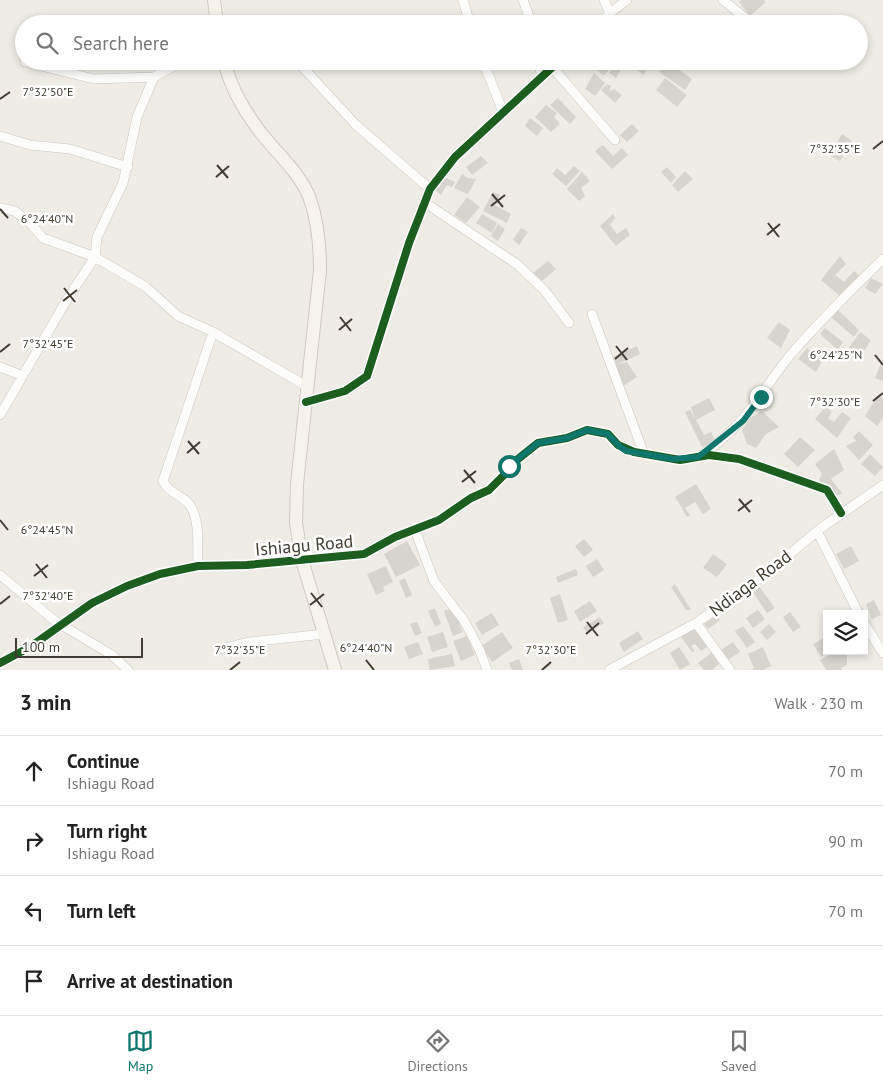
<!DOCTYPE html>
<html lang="en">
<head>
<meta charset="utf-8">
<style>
	body { margin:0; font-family:"PT Sans",sans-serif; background:#f2f2f2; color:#222 }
	.controls { position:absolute; right:15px; bottom:15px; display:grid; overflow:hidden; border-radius:0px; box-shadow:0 2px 8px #0003 }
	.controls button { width:45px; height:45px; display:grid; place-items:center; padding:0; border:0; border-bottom:1px solid #e0e0e0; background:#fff; color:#222; font:25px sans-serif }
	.scale { position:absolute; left:15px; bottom:12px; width:128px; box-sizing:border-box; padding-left:5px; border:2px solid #433c32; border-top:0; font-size:14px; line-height:18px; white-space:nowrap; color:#433c32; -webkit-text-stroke:4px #fff; paint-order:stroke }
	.stop { position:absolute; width:15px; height:15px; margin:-11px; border:4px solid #0f766e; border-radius:50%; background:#fff }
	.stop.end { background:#0f766e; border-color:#fff; box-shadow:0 1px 5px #0008 }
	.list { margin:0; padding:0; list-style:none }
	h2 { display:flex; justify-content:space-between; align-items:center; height:65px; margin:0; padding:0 20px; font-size:21px }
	h2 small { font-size:16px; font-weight:400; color:#767676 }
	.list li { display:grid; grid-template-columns:32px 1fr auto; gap:15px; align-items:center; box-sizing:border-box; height:70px; padding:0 20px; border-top:1px solid #e0e0e0 }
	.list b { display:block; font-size:19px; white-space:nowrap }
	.list p { margin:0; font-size:16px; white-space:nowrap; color:#767676 }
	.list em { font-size:16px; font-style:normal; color:#767676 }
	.icon { flex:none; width:28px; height:28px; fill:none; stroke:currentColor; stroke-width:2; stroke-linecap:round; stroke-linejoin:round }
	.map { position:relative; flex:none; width:883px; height:670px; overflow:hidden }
	.search { position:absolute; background:#fff; box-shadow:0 2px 8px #0003; left:15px; right:15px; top:15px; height:55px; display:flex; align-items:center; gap:12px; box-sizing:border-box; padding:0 18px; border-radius:28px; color:#767676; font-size:19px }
	.sheet { height:345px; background:#fff }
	nav { display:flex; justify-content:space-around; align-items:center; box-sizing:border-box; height:70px; border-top:1px solid #e0e0e0; background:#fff; font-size:14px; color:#767676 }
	nav a { display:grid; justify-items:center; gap:2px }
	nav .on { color:#0f766e }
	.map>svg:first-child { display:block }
</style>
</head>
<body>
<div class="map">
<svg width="883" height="670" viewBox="0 0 883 670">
	<rect width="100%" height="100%" fill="#eeece5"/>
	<path fill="#d7d4cd" d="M741,0H764L766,2L750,16L739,2Z
		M591,61H609L613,64L604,76L589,63Z
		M633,61H637L647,69L644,75L630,66Z
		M641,61H661L654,71Z
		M667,61L692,79L685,90L659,72Z
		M615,63L622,67L616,78L609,73Z
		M594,73L605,83L595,96L585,89Z
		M665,78L687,95L677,107L656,90Z
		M607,84L611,86L609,90L612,91L614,89L622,95L615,103L601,90Z
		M558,98L576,117L570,124L550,105Z
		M546,105L557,113L554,117L560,124L551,132L535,117Z
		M530,118L543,128L537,136L525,126Z
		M632,124L639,131L627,142L620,135Z
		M842,134L852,141L840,161L829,155Z
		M603,145L613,156L622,148L628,155L612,169L595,151Z
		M481,156L488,163L472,175L466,167Z
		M574,166L580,171L566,186L552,174L557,168L565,175Z
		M667,167L676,177L671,183L661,172Z
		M685,171L693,179L678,192L672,185Z
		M582,172L590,181L581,188L585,196L579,201L567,189Z
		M462,174L467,178L476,179L468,194L454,188Z
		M444,177L455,182L452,187L447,185L441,195L435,191Z
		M493,192L500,195L495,205L511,214L507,223L483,211Z
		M467,197L480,207L466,223L454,215Z
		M482,214L497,223L492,233L476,223Z
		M613,214L615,218L610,225L617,234L626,228L630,235L616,246L600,226Z
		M498,224L505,229L498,241L491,236Z
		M521,228L528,232L519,245L513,240Z
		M840,256L846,264L835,275L844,282L854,271L860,276L840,296L821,280Z
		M548,261L556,269L542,281L533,273Z
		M871,278L883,284L875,294L865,288Z
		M838,310L859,330L854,337L831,317Z
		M779,322L790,330L781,348L767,338Z
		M825,328L843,342L838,350L820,334Z
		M860,332L871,340L858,361L846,352Z
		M637,346L640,354L616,365L627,362L637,377L623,386L616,365L613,357Z
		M807,348L822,361L816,372L798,359Z
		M883,358V381L875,378Z
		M878,395L883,398V418L877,426L865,416Z
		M709,398L715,410L696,420L704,435L711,432L715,441L702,447L685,412L690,410L695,418L691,407Z
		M826,406L832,412L828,418L834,422L842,412L851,418L837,438L815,419Z
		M762,411L779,427L766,434L756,448L747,444L742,430L750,418Z
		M859,431L873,445L859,460L846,446L856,441L853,437Z
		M800,437L815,450L798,467L784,454Z
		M834,449L844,470L831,479L842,493L835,497L819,480L822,474L815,464Z
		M870,454L883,467L875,476L861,464Z
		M696,484L711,509L703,514L695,502L685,508L690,515L687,517L675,497Z
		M584,539L593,550L584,557L575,546Z
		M407,541L420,565L396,577L384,554Z
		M851,546L859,561L844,569L836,554Z
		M713,554L727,564L717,577L703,568Z
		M597,559L604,570L593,577L586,566Z
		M386,566L393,582L383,587L385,591L376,595L367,574Z
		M576,569L578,575L558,583L556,577Z
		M405,578L412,595L406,598L399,581Z
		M675,584L691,610H686L671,587Z
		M759,586L775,608L767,613L752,591Z
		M560,594L568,620L558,623L550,598Z
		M874,600L881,615L872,619L866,604Z
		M590,601L597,611L580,622L574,611Z
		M435,608L441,624L435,627L428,611Z
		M453,608L463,632L453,636L444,611Z
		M758,610L765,619L753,628L746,618Z
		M790,612L801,627L793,632L783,617Z
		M492,613L499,625L482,635L475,623Z
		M717,615L720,620L708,629L704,624Z
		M600,617L604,623L587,633L583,627Z
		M417,622L422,633L415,636L410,624Z
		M769,624L776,632L767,640L760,632Z
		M696,625L710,645L701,651L695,644L691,646L695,651L692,652L681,637Z
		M743,626L755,642L747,648L735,631Z
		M638,631L643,639L624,652L619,643Z
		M443,632L448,647L432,652L427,637Z
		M502,632L513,648L492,662L481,646Z
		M467,636L475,655L461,661L453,641Z
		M827,636V651H830L821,657L813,644Z
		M418,642L423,654L409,659L404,647Z
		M733,642L740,652L728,660L721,650Z
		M679,647L690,664L680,670L670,653Z
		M763,647L771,666L763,670H751L754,668L748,654Z
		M836,651H847V665L841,668L842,670H826L820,660Z
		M712,652L721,662L712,670H704L698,663Z
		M452,654L455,666L430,670L428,659Z
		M519,659L523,670H512L509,663Z"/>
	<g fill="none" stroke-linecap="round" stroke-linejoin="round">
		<defs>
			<path id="minor" d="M463,0L470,24
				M523,0L532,24
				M723,0L749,21
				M610,13L627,0
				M599,24L610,13L604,0
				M297,61L356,125L430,189
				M483,61L503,112
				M538,61L542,77
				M25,62L94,79L154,77
				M552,67L615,140
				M0,136L30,145L70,149L128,167
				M424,202L518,265L545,291L569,323
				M0,208L15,211L30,223L43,238L95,257L146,287L178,316L213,332L308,387
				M592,314L644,454
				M0,367L23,376
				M306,402L345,391L367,376L409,243L430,189L455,157L559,61
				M0,415L66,301L95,257L97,237L123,183L137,117L154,77L182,61
				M700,456C747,425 759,393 792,353C821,320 852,289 883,259
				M415,530L434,581L465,622L480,651L487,670
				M817,531L859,614
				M198,566C197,548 201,520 189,504C182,495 168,493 163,481L213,332
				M0,575L55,621L112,655L128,670
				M696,623L730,670
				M864,623L883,653
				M220,649L249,642L324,634
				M0,663L30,647L92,603L127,586L160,574L198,566L247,565L364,554L395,537L439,520L471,498L489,490L504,475L509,466L538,443L567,438L587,430L608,434L618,445L634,452L680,460L709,455L739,459L827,490L841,513
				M609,670L696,623L761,578L821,528L883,485"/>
			<path id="secondary" d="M214,0L217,24
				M224,61C230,85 243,109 258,129C275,152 300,172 310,199C318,222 320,246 320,270L297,484L296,523L302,560L335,670"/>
		</defs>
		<use href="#minor" stroke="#cac7c1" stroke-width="10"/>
		<use href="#secondary" stroke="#cfcabd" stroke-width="14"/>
		<use href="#minor" stroke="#fcfcfb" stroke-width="9"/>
		<use href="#secondary" stroke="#f6f3ec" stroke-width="12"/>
		<defs>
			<path id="cycleway" d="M306,402L345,391L367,376L409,243L430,189L455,157L559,61
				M0,663L30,647L92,603L127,586L160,574L198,566L247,565L364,554L395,537L439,520L471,498L489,490L504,475L509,466L538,443L567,438L587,430L608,434L618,445L634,452L680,460L709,455L739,459L827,490L841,513"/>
		</defs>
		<use href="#cycleway" stroke="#fff" stroke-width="11"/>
		<use href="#cycleway" stroke="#1b5e20" stroke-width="8"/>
	</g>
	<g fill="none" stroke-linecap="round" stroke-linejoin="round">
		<path stroke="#0f766e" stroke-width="6" d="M509,466L538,443L567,438L587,430L608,434L618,445L626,451L673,459L698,457L743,421L761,397"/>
	</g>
	<path fill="none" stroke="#433c32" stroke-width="2" d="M0,99L10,92M873,149L883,141M217,165L228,178M216,177L229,166M492,194L503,207M491,206L505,195M0,209L8,218M768,223L779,237M767,235L780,224M64,288L75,302M63,301L77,290M340,317L351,331M339,330L352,319M616,346L627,360M0,352L10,344M875,355L883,365M615,359L628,348M873,401L883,393M188,441L199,454M187,453L200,442M464,470L475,483M462,482L476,471M739,499L750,512M738,511L752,500M0,520L8,530M36,564L47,578M34,576L48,565M311,593L322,607M0,604L10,596M310,605L324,594M587,622L598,636M586,634L599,623M366,660L374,670M230,670L240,662M542,670L551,662"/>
	<g text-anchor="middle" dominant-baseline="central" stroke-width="5" stroke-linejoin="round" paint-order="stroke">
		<g font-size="18" fill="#433c32" stroke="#fff">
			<text transform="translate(304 545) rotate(-5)">Ishiagu Road</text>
			<text transform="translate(750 583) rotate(-37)">Ndiaga Road</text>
		</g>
	</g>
	<g font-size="12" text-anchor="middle" fill="#433c32" stroke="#fff" stroke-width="5" stroke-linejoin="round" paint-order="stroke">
		<text x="48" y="96">7°32'50"E</text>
		<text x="835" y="153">7°32'35"E</text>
		<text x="47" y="223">6°24'40"N</text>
		<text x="48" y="348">7°32'45"E</text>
		<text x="836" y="359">6°24'25"N</text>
		<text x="835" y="406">7°32'30"E</text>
		<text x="47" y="534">6°24'45"N</text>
		<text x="48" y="600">7°32'40"E</text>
		<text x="366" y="652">6°24'40"N</text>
		<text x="240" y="654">7°32'35"E</text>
		<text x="551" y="654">7°32'30"E</text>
	</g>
</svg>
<div class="controls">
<button><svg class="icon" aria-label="layers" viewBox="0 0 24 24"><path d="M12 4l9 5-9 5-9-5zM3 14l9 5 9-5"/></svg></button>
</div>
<div class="scale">100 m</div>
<div class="stop" style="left:509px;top:466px"></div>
<div class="stop end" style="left:761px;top:397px"></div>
<div class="search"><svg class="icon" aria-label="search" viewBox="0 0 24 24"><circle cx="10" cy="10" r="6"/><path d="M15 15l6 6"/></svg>Search here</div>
</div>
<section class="sheet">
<h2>3 min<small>Walk · 230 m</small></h2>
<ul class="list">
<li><svg class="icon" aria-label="ahead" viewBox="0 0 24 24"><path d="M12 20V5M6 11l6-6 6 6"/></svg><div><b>Continue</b><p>Ishiagu Road</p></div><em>70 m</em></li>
<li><svg class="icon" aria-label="right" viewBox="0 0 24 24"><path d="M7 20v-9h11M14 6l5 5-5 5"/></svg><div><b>Turn right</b><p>Ishiagu Road</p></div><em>90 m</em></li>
<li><svg class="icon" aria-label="left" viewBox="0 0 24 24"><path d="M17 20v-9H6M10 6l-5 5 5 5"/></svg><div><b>Turn left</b></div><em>70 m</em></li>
<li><svg class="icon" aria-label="arrive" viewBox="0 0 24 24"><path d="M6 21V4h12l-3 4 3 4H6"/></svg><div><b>Arrive at destination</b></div></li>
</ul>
</section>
<nav>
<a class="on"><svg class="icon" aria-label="map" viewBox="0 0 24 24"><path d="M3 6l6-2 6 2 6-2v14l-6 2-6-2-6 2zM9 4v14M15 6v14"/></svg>Map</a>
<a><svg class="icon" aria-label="directions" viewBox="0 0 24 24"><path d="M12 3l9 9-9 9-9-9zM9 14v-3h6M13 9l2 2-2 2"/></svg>Directions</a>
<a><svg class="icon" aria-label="saved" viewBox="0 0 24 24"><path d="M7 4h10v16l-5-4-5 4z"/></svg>Saved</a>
</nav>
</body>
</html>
